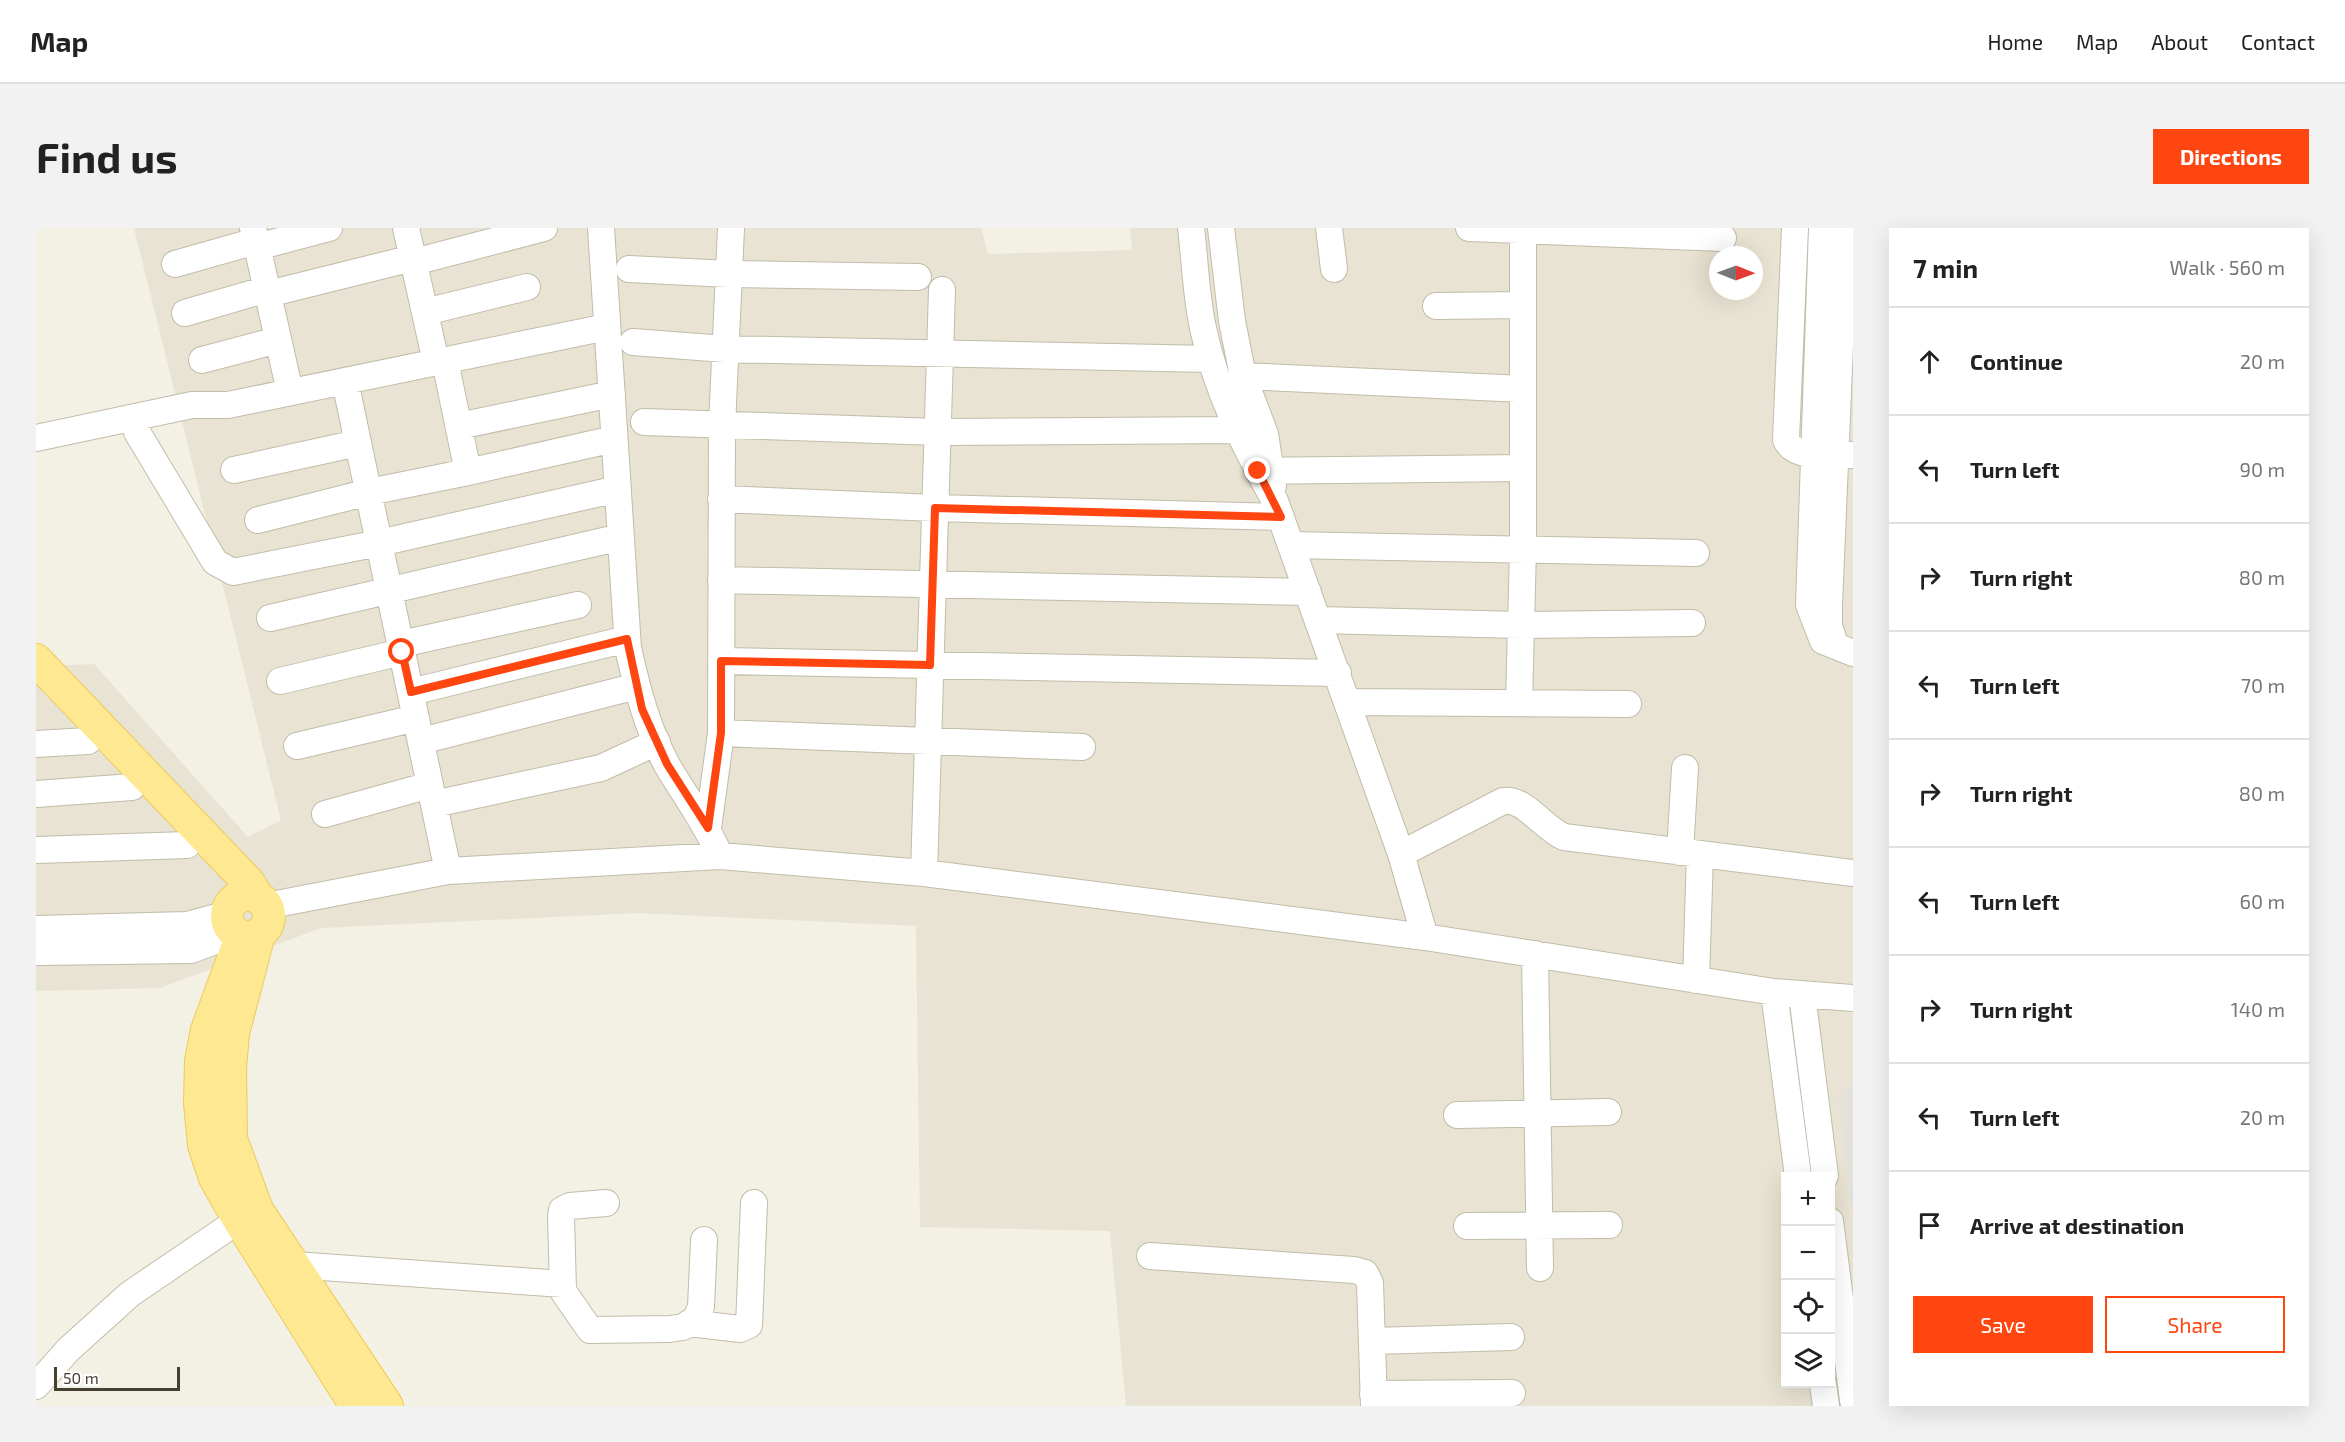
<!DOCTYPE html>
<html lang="en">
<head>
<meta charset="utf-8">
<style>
	body { margin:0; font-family:"Exo 2",sans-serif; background:#f2f2f2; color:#222 }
	.controls { position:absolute; right:18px; bottom:18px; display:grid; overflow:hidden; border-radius:0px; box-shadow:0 6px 24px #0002 }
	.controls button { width:54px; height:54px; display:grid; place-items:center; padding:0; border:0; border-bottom:2px solid #e0e0e0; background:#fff; color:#222; font:30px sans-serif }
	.compass { position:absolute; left:1673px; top:18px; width:54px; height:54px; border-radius:50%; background:#fff; box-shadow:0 6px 24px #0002; rotate:91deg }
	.scale { position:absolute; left:18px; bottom:15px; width:126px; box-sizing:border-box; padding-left:6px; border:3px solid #464034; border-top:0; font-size:16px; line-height:21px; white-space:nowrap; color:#464034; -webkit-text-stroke:4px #fff; paint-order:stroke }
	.stop { position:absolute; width:18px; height:18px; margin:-14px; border:4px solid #ff4610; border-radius:50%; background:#fff }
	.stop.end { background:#ff4610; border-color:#fff; box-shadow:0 2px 6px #0008 }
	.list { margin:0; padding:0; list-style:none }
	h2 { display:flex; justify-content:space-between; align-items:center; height:78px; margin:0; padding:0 24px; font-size:26px }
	h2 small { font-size:20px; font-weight:400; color:#767676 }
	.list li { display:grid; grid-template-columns:39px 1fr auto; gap:18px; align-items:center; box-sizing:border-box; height:108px; padding:0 24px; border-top:2px solid #e0e0e0 }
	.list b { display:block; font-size:22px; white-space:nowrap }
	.list em { font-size:20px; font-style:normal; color:#767676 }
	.actions { display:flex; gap:12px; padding:18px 24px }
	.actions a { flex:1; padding:14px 0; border:2px solid #ff4610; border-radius:0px; text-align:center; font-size:21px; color:#ff4610 }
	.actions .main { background:#ff4610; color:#fff }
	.icon { flex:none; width:33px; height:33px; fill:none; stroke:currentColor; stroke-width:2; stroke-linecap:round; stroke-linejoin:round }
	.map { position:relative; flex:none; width:1817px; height:1178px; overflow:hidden; border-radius:0px }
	header { display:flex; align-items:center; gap:36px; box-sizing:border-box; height:84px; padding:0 30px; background:#fff; border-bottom:2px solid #e0e0e0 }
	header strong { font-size:28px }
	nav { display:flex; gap:33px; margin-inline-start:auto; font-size:21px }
	.intro { display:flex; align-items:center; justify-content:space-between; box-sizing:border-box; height:144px; padding:0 36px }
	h1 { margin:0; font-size:42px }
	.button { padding:15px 27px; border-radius:0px; background:#ff4610; color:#fff; font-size:21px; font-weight:700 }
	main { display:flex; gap:36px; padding:0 36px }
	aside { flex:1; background:#fff; border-radius:0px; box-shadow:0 6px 24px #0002 }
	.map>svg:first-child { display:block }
</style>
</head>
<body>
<header>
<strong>Map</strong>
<nav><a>Home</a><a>Map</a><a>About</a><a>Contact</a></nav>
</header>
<div class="intro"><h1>Find us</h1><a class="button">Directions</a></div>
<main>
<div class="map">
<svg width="1817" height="1178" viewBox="0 0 1817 1178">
	<rect width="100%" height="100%" fill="#f3f0e4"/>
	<path fill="#e8e3d2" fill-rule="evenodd" d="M98,0H945L952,26L1096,22L1094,0H1817V853L1801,872L1817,993V1178H1090L1074,1003L884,999L880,698L602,685L285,700L124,760L0,763V439L58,436L212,609L245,592ZM1682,27H1718V63H1682ZM1750,948H1794V1156H1750Z"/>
	<path fill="#e5e1da" d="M1817,853V995L1801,871Z"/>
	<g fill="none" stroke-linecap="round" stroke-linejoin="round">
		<defs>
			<path id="minor" d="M217,0L254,164
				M370,0L400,134
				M565,0L592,420C601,460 611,500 631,537C649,568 670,595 684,628
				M1155,0C1159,33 1160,68 1167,100C1180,162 1208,218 1239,273L1365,626L1389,709
				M1185,0L1196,93L1207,148L1229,206L1237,258
				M1293,0L1298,41
				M1433,0L1687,10
				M1759,0L1750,212C1759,232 1799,227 1817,227
				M1786,0L1773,377L1787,413L1817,425
				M221,19L293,0
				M378,34L508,0
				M139,36L220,13
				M593,41L693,46L882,49
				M232,66L377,30
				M1400,78L1487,77
				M389,84L491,59
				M149,85L231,61
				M597,114L689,121L1175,131
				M166,132L242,112
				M1207,148L1487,161
				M309,153L412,643
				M608,194L902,204L1202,202
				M423,198L576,166
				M101,204L179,334L197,344L343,315L582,261
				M0,210L156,177H192L571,99
				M198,242L322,215
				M1222,243L1487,240
				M432,244L578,211
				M685,271L899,280L1245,289
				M222,292L333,264L432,244L409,133
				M1255,317L1660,325
				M685,352L1272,364
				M234,390L585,309
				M1283,392L1485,397L1656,395
				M365,416L542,377
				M1799,416L1793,398V376L1809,0
				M685,433L1302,445
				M244,453L366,424
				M375,464L591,411
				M1313,474L1592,476
				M1483,475L1487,321V0
				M685,505L1046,519
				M385,513L601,458
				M0,516L52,513
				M261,518L380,490
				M0,566L96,559
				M398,576L565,540L621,514
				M289,586L394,557
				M672,600L685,505L686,198L695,0
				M0,622L151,617
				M1644,624L1649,540
				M1365,626L1467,573C1488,569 1507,600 1528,609L1817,645
				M888,645L906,62
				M230,678L412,643L684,628L888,645L1389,709L1738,764L1817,770
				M0,701L151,697L192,686
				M0,724L155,722L200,705
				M1499,726L1504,1040
				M1660,752L1664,626
				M1738,764L1762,948
				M1766,767L1789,948
				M1421,887L1572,884
				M570,975L534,978L526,982L525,988L527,1063L554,1102L634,1101L647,1099L659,1092L665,1079L668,1012
				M1794,993L1817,1172
				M1431,998L1573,997
				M1114,1028L1318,1042L1329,1045L1334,1055L1338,1178
				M258,1037L527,1056
				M653,1095L704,1101L713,1097L718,975
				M1336,1113L1475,1109
				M1787,1156L1790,1178
				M0,1158L32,1122L94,1066L203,992
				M1337,1166L1476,1165"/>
			<path id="major" d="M0,432L213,655L222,670
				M191 688a21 21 0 1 1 42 0a21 21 0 1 1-42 0Z
				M223,706L197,805L194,840L195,911L221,982L351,1178
				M200,723L171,802L165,833L164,875L168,917L179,950L203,992L320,1178"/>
		</defs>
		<use href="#minor" stroke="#c2bca9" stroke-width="28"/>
		<use href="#major" stroke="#ebcb5b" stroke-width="34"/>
		<use href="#minor" stroke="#fff" stroke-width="26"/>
		<use href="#major" stroke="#ffe892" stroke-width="32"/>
	</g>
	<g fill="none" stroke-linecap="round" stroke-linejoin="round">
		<path stroke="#ff4610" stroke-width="8" d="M366,424L375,464L591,411L606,481L631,536L672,600L685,505V433L894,437L899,280L1245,289L1222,243"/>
	</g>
</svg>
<div class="controls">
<button>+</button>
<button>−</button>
<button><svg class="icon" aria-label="locate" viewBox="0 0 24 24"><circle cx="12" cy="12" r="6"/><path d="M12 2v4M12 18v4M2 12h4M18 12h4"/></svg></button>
<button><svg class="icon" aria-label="layers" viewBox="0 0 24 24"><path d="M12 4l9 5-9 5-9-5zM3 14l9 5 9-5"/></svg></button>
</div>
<svg class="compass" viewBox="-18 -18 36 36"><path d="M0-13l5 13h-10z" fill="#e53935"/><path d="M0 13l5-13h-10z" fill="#767676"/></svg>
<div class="scale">50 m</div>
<div class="stop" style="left:366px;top:424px"></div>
<div class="stop end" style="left:1222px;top:243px"></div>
</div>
<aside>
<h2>7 min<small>Walk · 560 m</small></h2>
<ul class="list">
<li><svg class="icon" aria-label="ahead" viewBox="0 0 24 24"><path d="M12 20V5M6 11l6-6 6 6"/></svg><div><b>Continue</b></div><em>20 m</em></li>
<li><svg class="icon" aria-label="left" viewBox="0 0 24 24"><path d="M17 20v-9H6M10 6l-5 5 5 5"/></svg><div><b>Turn left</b></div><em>90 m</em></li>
<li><svg class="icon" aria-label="right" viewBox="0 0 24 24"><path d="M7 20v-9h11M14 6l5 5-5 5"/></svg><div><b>Turn right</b></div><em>80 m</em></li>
<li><svg class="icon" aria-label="left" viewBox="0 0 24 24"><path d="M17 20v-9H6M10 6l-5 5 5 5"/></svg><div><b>Turn left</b></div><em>70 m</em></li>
<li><svg class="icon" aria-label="right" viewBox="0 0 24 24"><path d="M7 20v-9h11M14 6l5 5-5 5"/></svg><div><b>Turn right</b></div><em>80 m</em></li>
<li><svg class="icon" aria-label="left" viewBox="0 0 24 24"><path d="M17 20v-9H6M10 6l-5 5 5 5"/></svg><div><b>Turn left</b></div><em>60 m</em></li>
<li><svg class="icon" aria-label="right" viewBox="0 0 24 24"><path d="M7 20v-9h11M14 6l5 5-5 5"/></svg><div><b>Turn right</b></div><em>140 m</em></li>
<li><svg class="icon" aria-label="left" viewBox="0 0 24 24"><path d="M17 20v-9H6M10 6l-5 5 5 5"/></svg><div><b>Turn left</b></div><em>20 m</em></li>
<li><svg class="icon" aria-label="arrive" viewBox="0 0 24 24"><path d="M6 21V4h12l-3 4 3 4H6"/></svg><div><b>Arrive at destination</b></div></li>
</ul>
<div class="actions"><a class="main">Save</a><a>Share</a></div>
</aside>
</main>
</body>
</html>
